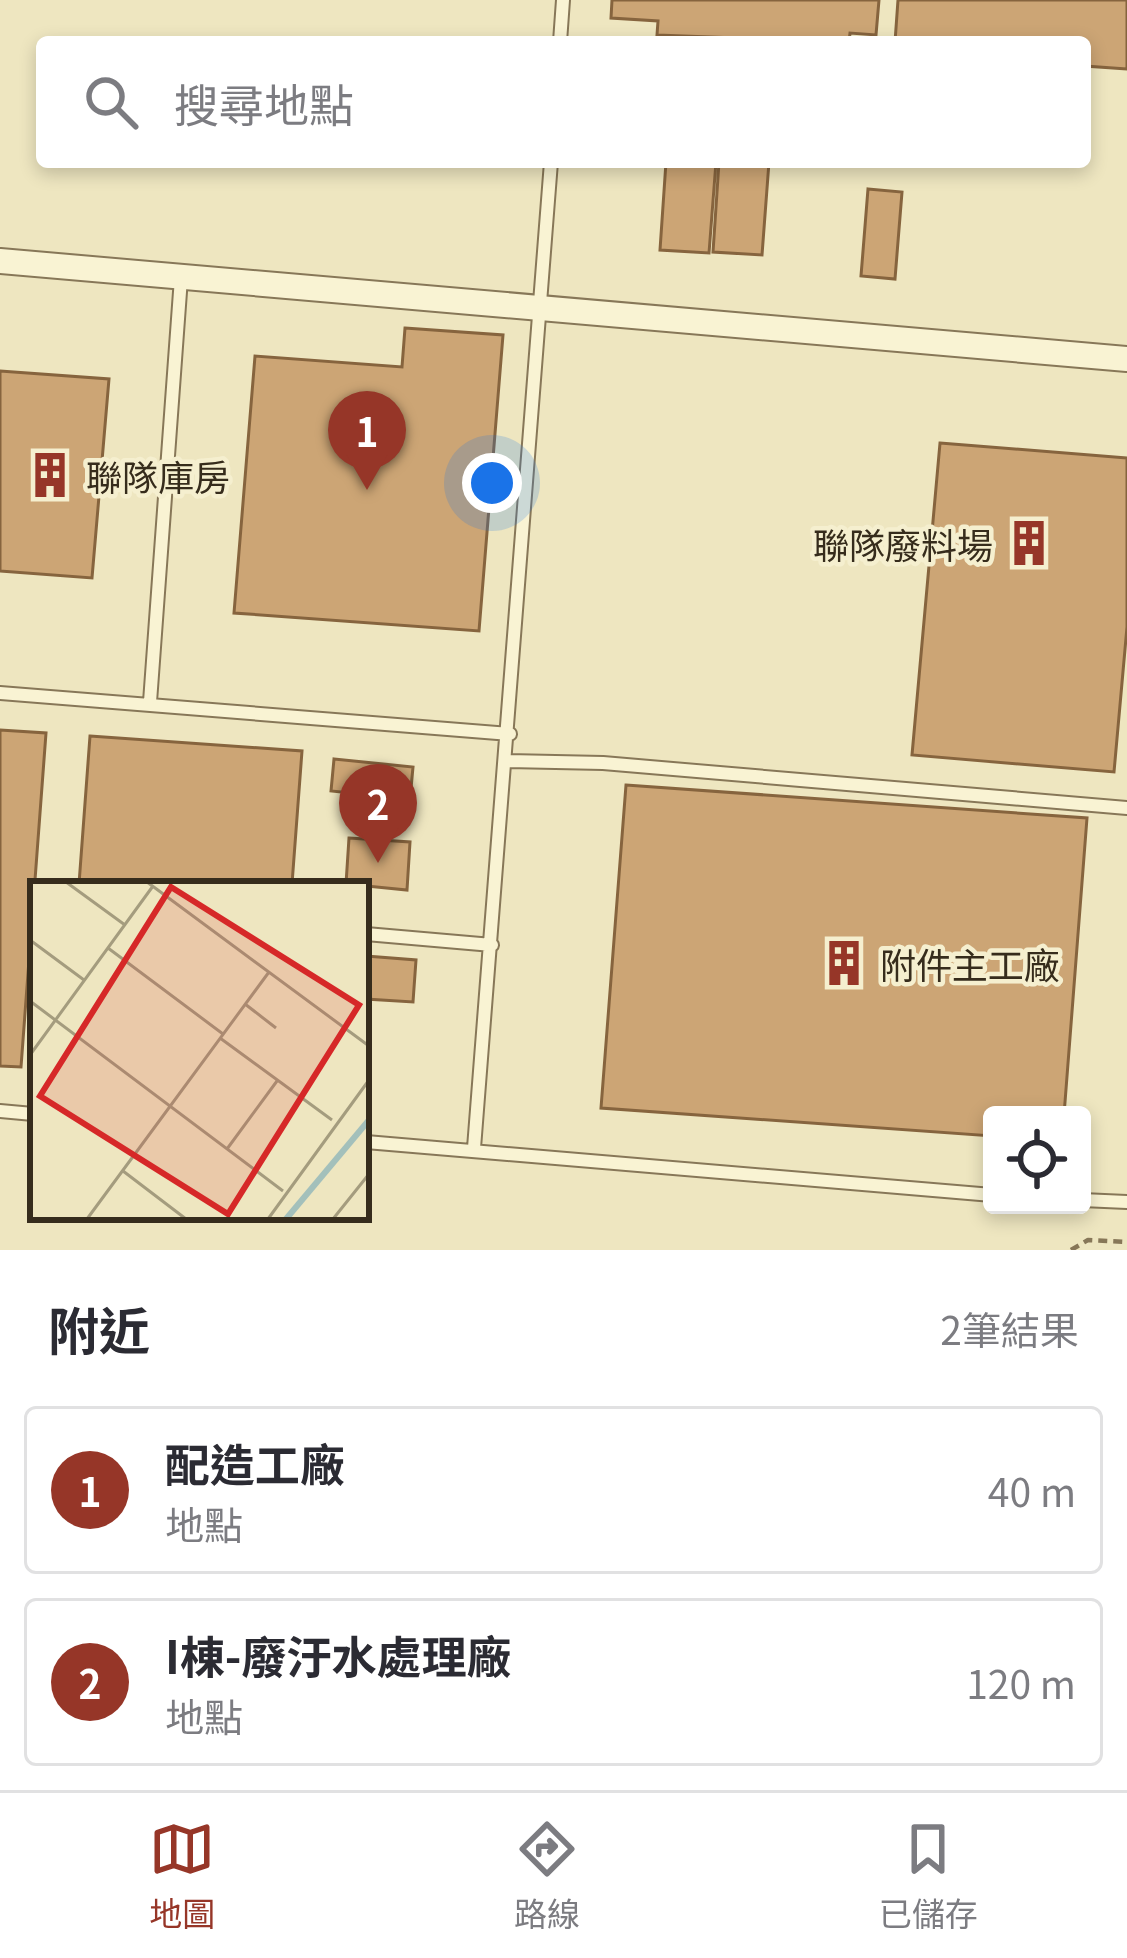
<!DOCTYPE html>
<html lang="zh-TW">
<head>
<meta charset="utf-8">
<style>
	body { margin:0; font-family:Georgia,"Noto Sans TC",serif; background:#f7f7f7; color:#2b2b33 }
	.controls { position:absolute; right:36px; bottom:36px; display:grid; overflow:hidden; border-radius:12px; box-shadow:0 6px 18px #0003 }
	.controls button { width:108px; height:108px; display:grid; place-items:center; padding:0; border:0; border-bottom:3px solid #e1e1e2; background:#fff; color:#2b2b33; font:60px sans-serif }
	.you { position:absolute; left:492px; top:483px; width:42px; height:42px; margin:-30px; border:9px solid #fff; border-radius:50%; background:#1a73e8; box-shadow:0 0 0 18px #1a73e833 }
	.badge { display:grid; place-items:center; width:78px; height:78px; border-radius:50%; background:#963628; color:#fff; font-size:39px; font-weight:700 }
	.pin { position:absolute; translate:-50% -99px; filter:drop-shadow(0 3px 6px #0008) }
	.pin::after { content:''; position:absolute; top:63px; width:42px; height:36px; background:inherit; clip-path:polygon(0 0,100% 0,50% 100%) }
	.list { margin:0; padding:0; list-style:none }
	h2 { display:flex; justify-content:space-between; align-items:center; height:156px; margin:0; padding:0 48px; font-size:51px }
	h2 small { font-size:39px; font-weight:400; color:#7c7c81 }
	.list li { display:grid; grid-template-columns:78px 1fr auto; gap:36px; align-items:center; box-sizing:border-box; height:168px; margin:0 24px 24px; padding:0 24px; border:3px solid #e1e1e2; border-radius:12px }
	.list b { display:block; font-size:45px; white-space:nowrap }
	.list p { margin:0; font-size:39px; white-space:nowrap; color:#7c7c81 }
	.list em { font-size:39px; font-style:normal; color:#7c7c81 }
	.icon { flex:none; width:66px; height:66px; fill:none; stroke:currentColor; stroke-width:2; stroke-linecap:round; stroke-linejoin:round }
	.map { position:relative; flex:none; width:1127px; height:1250px; overflow:hidden }
	.search { position:absolute; background:#fff; box-shadow:0 6px 18px #0003; left:36px; right:36px; top:36px; height:132px; display:flex; align-items:center; gap:30px; box-sizing:border-box; padding:0 42px; border-radius:12px; color:#7c7c81; font-size:45px }
	.sheet { height:540px; background:#fff }
	nav { display:flex; justify-content:space-around; align-items:center; box-sizing:border-box; height:168px; border-top:3px solid #e1e1e2; background:#fff; font-size:33px; color:#7c7c81 }
	nav a { display:grid; justify-items:center; gap:6px }
	nav .on { color:#963628 }
	.map>svg:first-child { display:block }
</style>
</head>
<body>
<div class="map">
<svg width="1127" height="1250" viewBox="0 0 1127 1250">
	<rect width="100%" height="100%" fill="#eee6c0"/>
	<path fill="#cca575" stroke="#86643e" stroke-width="3" d="M612,0H879L876,35L850,33L849,42L657,35L658,21L611,18Z
		M898,0H1127V69L1085,66V42H895Z
		M666,162H716L709,253L660,250Z
		M719,162H769L762,255L713,252Z
		M868,189L902,192L895,279L861,276Z
		M405,328L503,335L479,631L234,613L255,356L402,367Z
		M0,371L109,379L92,578L0,571Z
		M940,443L1127,458V627L1114,772L912,755Z
		M0,730L46,733L21,1067L0,1066Z
		M90,736L302,751L292,884H79Z
		M334,759L413,767L410,799L331,791Z
		M626,785L1087,818L1064,1115H992V1136L601,1108Z
		M349,838L410,842L407,890L346,884Z
		M366,956L416,960L413,1002L366,999Z"/>
	<g fill="none" stroke-linecap="round" stroke-linejoin="round">
		<defs>
			<path id="service" d="M560,42L563,0
				M0,693L510,734
				M150,702L181,278
				M507,761L603,763L1127,808
				M366,934L492,945
				M0,1111L33,1114
				M366,1142L992,1195
				M474,1148L551,162
				M1082,1200L1127,1202"/>
			<path id="minor" d="M0,261L1127,359"/>
		</defs>
		<use href="#service" stroke="#877758" stroke-width="16"/>
		<use href="#minor" stroke="#877758" stroke-width="28"/>
		<path stroke="#877758" stroke-width="4.5" stroke-dasharray="9 6" stroke-linecap="butt" d="M1071,1250L1088,1240L1127,1242"/>
		<use href="#service" stroke="#f9f3d3" stroke-width="12"/>
		<use href="#minor" stroke="#f9f3d3" stroke-width="24"/>
	</g>
	<defs>
		<symbol id="building-bare" viewBox="-9 -9 18 18"><path d="M-4-6H4V6H1V3H-1V6H-4ZM-2.5-4.3h1.7v1.8h-1.7ZM.8-4.3h1.7v1.8H.8ZM-2.5-1h1.7V.8h-1.7ZM.8-1h1.7V.8H.8Z" fill="#963628" stroke="#f5efcf" stroke-width="2.5" paint-order="stroke"/></symbol>
	</defs>
	<g fill-rule="evenodd">
		<use href="#building-bare" x="17" y="442" width="66" height="66"/>
		<use href="#building-bare" x="996" y="510" width="66" height="66"/>
		<use href="#building-bare" x="811" y="930" width="66" height="66"/>
	</g>
	<g text-anchor="middle" dominant-baseline="central" stroke-width="9" stroke-linejoin="round" paint-order="stroke">
		<g font-size="36" fill="#362c1c" stroke="#f5efcf" text-anchor="start">
			<text x="86" y="475">聯隊庫房</text>
			<text x="993" y="543" text-anchor="end">聯隊廢料場</text>
			<text x="880" y="963">附件主工廠</text>
		</g>
	</g>
	<g transform="translate(30 881)">
		<rect width="339" height="339" fill="#eee6c0"/>
		<path fill="none" stroke="#a3c0bb" stroke-width="6" d="M256,338L339,239"/>
		<path fill="none" stroke="#a49c7e" stroke-width="3" d="M36,1L95,44M117,1L339,165M0,59L54,99M78,67L193,153M0,120L253,310M215,123L246,147M190,157L302,239M0,174L123,5M197,268L247,200M93,290L156,338M57,338L239,91M238,338L339,199M303,338L339,293"/>
		<path fill="#d62828" fill-opacity="0.15" stroke="#d62828" stroke-width="6" d="M141,6L329,124L198,333L10,215Z"/>
		<rect width="339" height="339" fill="none" stroke="#362c1c" stroke-width="6"/>
	</g>
</svg>
<div class="controls">
<button><svg class="icon" aria-label="locate" viewBox="0 0 24 24"><circle cx="12" cy="12" r="6"/><path d="M12 2v4M12 18v4M2 12h4M18 12h4"/></svg></button>
</div>
<div class="you"></div>
<div class="pin badge" style="left:367px;top:490px">1</div>
<div class="pin badge" style="left:378px;top:863px">2</div>
<div class="search"><svg class="icon" aria-label="search" viewBox="0 0 24 24"><circle cx="10" cy="10" r="6"/><path d="M15 15l6 6"/></svg>搜尋地點</div>
</div>
<section class="sheet">
<h2>附近<small>2筆結果</small></h2>
<ul class="list">
<li><span class="badge">1</span><div><b>配造工廠</b><p>地點</p></div><em>40 m</em></li>
<li><span class="badge">2</span><div><b>I棟-廢汙水處理廠</b><p>地點</p></div><em>120 m</em></li>
</ul>
</section>
<nav>
<a class="on"><svg class="icon" aria-label="map" viewBox="0 0 24 24"><path d="M3 6l6-2 6 2 6-2v14l-6 2-6-2-6 2zM9 4v14M15 6v14"/></svg>地圖</a>
<a><svg class="icon" aria-label="directions" viewBox="0 0 24 24"><path d="M12 3l9 9-9 9-9-9zM9 14v-3h6M13 9l2 2-2 2"/></svg>路線</a>
<a><svg class="icon" aria-label="saved" viewBox="0 0 24 24"><path d="M7 4h10v16l-5-4-5 4z"/></svg>已儲存</a>
</nav>
</body>
</html>
